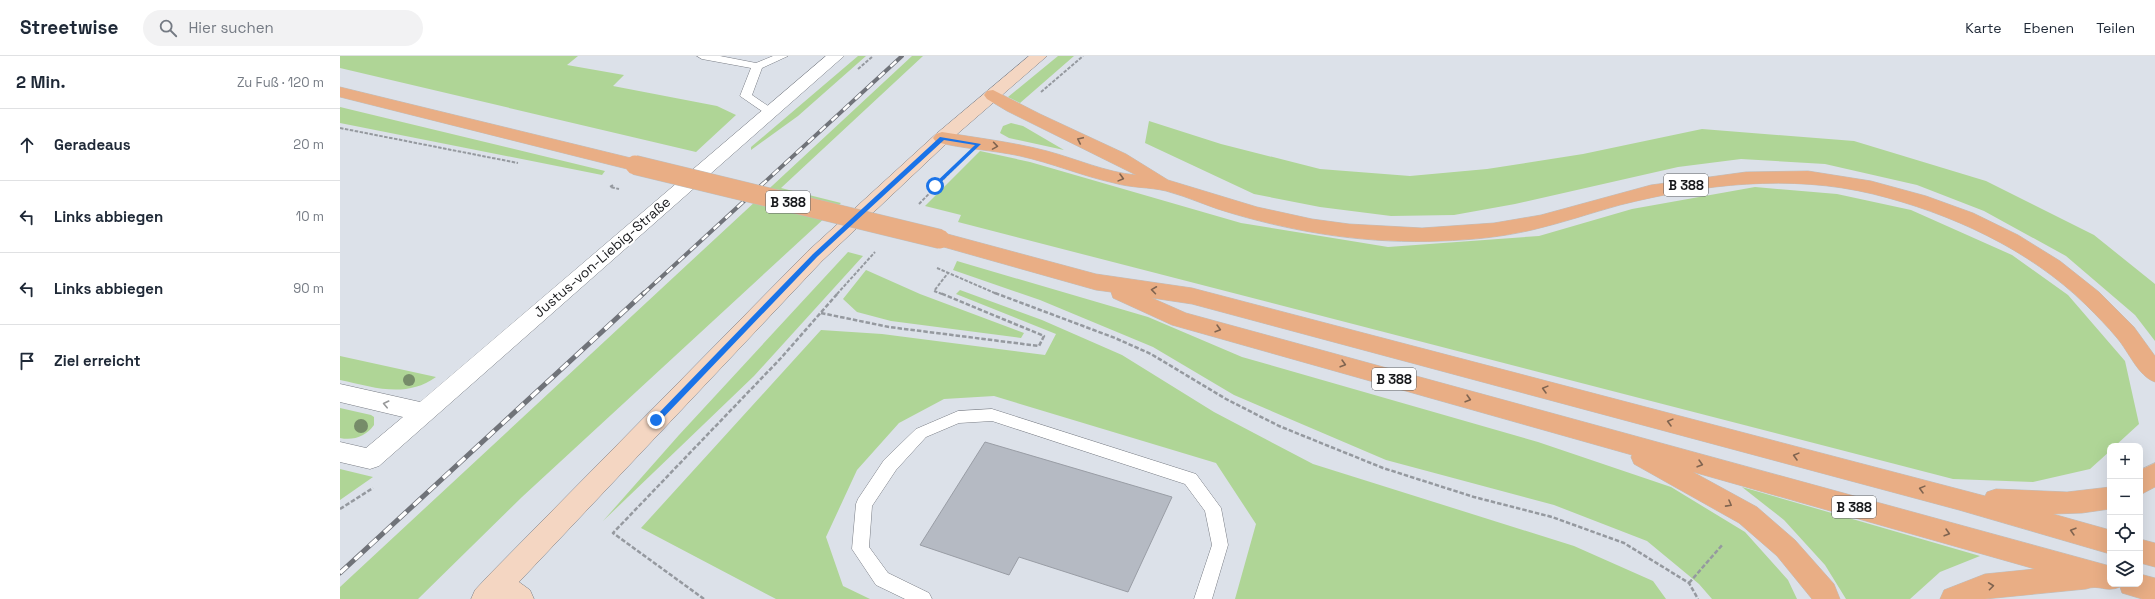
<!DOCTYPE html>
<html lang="de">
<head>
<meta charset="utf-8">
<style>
	body { margin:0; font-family:"Space Grotesk",sans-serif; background:#f2f2f3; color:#1f2937 }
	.controls { position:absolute; right:12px; bottom:12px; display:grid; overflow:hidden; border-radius:8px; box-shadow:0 4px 16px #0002 }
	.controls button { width:36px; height:36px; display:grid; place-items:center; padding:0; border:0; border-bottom:1px solid #e0e1e3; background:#fff; color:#1f2937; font:20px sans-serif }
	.stop { position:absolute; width:12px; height:12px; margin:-9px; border:3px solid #1a73e8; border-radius:50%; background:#fff }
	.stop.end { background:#1a73e8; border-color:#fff; box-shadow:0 1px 4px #0008 }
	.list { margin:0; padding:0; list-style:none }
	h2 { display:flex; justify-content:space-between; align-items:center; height:52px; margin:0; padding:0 16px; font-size:17px }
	h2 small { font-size:13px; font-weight:400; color:#747a83 }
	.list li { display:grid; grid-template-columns:26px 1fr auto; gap:12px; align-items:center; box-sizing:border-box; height:72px; padding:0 16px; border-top:1px solid #e0e1e3 }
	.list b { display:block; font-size:15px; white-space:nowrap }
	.list em { font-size:13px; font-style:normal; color:#747a83 }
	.icon { flex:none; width:22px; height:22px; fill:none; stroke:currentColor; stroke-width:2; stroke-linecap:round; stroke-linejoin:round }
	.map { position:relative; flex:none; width:1815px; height:543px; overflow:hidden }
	header { display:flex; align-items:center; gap:24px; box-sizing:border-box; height:56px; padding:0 20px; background:#fff; border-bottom:1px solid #e0e1e3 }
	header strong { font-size:19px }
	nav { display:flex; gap:22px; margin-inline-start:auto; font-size:14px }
	.search { width:280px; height:36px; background:#f2f2f3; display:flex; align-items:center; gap:10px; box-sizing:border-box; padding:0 14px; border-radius:22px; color:#747a83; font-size:15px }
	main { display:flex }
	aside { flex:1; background:#fff }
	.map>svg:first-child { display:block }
</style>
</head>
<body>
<header>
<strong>Streetwise</strong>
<div class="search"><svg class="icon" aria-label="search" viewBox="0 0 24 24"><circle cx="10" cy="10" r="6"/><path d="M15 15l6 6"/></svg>Hier suchen</div>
<nav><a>Karte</a><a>Ebenen</a><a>Teilen</a></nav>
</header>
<main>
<aside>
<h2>2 Min.<small>Zu Fuß · 120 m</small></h2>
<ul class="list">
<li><svg class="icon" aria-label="ahead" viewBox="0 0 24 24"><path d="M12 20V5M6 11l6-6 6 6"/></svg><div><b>Geradeaus</b></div><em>20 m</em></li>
<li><svg class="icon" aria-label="left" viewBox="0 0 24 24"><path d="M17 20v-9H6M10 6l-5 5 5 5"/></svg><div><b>Links abbiegen</b></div><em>10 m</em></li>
<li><svg class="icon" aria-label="left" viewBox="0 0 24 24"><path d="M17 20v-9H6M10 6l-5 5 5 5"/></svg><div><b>Links abbiegen</b></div><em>90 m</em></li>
<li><svg class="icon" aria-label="arrive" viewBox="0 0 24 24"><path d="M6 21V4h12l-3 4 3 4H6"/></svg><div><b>Ziel erreicht</b></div></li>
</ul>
</aside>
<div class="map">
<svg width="1815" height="543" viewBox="0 0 1815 543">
	<rect width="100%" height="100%" fill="#dce1e9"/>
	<path fill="#afd596" d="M0,0H238L227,9L284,19L273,30L377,50L396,59L356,96L0,12Z
		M518,0H526L458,60L411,94V91Z
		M572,0H583L441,132L501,147L182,441L78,543H0V531Z
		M718,0H734L680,47L668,41Z
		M0,51L265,115L262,119L0,67Z
		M809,65L881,88L980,113L1070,120L1147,113L1243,98L1362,73L1514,85L1646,125L1754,179L1815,228V285L1795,259L1726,200L1644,155L1577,129L1485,108L1401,103L1338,111L1175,148L1114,159L1051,160L980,151L914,138L805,87Z
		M671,67L683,70L724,94L669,82L660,77L663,70Z
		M640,95L690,106L901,167L1048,191L1199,180L1292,153L1415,131L1497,138L1571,154L1672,199L1728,239L1785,305L1799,368L1775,390H1770V395L1750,413L1693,426L1613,423L618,166L621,159L585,150Z
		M508,196L523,200L414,320L263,465L339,379Z
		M617,205L808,261L902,301L1198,386L1331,431L1405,476L1448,524L1457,543H1372L1359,528L1307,485L1214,449L1046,404L894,339L813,291L700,244L613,214Z
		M526,214L580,238L684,277L681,282L551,265L517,256L503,243Z
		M620,234L702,264L782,299L874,356L973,408L1234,490L1313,525L1326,543H895L916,468L876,407L654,340L604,343L559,367L517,414L486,481L503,530L530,543H436L301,472L481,274L542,278L705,299L716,278L616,238Z
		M0,300L96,321C65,343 34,331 0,324Z
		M0,352L31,359L34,361V369C26,380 14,385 0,382Z
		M0,413L33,421L0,444Z
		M1402,431L1640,500L1600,516L1570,543H1506L1485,509L1444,464Z"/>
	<path fill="#b5bac3" stroke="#999da5" d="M645,386L832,441L788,536L679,501L669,519L580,489Z"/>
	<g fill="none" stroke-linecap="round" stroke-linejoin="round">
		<defs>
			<path id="lane" d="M357,0H380L416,7L433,0H448L422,12L412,39L434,54L436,56L434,58H426L400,40L411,12L362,3Z
				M652,353L856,418L881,452L888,489L872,543H854L872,489L865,455L845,428L652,365L619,367L586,381L556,414L532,450L529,491L548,517L589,537L592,543H565L536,529L512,493L516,448L518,443L544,404L576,373L618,355Z"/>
			<path id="street" d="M486,0H504L39,410L30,413L0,406V386L26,392L63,361L0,346V328L80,346Z"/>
			<path id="secondary" d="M689,0H707L608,86L482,205L179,526L190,534L194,543H131L135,534L149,519L468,195L596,78Z"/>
			<path id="primary" d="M0,31L295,103L302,105L304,109L302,113L295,115L0,41Z
				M653,34L700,58L786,98L828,124L917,151L972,163L1009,168L1082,172L1154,167L1201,159L1311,129L1406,116L1468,115L1531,125L1586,140L1633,157L1678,179L1720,205L1759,236L1794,271L1815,300V326C1798,320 1789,296 1777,282C1768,271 1757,260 1746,249C1689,193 1610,157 1533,138C1450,118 1363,128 1280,149C1251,157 1222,167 1192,174C1162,181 1132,184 1101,185C1031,188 962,178 894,158C871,152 849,141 826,135C809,131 791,132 774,127C742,120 712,107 680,100C652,94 623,93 596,86L593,82L596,78L602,76C637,82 673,86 707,95C737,103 765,116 796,119L667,55L647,43L644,39L647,35Z
				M600,176L756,218L852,232L1645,440L1647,436L1656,433L1727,436L1770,431V453L1742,457L1713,458L1770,474V498L1619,454L852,248L812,242L846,257L1770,510V528H1800V518L1815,522V543H1802L1782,537L1780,531C1765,537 1760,528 1746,533L1645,543H1600L1604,534L1645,518L1695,513L1353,416L1417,451L1455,484L1494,528L1500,543H1472L1437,500L1399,467L1294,408L1291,401L1292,399L832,269L773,242L771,236L756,234L593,188L590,183L593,178Z
				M1815,407V431L1800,439V414Z
				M1800,483L1815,487V511L1800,507Z"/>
		</defs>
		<use href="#lane" stroke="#797d85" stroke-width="1"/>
		<use href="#street" stroke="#797d85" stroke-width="1"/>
		<use href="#secondary" stroke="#797d85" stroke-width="1"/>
		<use href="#primary" stroke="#bebfbf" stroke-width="1"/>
		<path stroke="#95999f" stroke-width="2" stroke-dasharray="3.5 1.5" stroke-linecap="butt" d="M518,13L533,0
			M701,36L743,0
			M0,72L178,107
			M273,129L270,131L279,133
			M579,148L617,109
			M597,212L657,238
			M497,238L535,196
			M602,238L594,235L608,217"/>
		<path stroke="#95999f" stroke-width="2.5" stroke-dasharray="4.5 2" stroke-linecap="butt" d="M655,237L775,282L811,298L886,343L939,370L1043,412L1134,441L1212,461L1284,487L1349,527L1358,543
			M481,257L549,271L699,290L704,280L600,237
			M0,453L33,432
			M1349,527L1383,488
			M364,543L273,477L441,302L498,237"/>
		<use href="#lane" fill="#fff" fill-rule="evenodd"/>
		<use href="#street" fill="#fff" fill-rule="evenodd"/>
		<use href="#secondary" fill="#f4d6c2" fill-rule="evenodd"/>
		<use href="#primary" fill="#e9ae85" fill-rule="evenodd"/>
		<defs>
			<path id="rail-far1" d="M303,238L562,0"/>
			<path id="rail" d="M0,517L304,237"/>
		</defs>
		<use href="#rail-far1" stroke="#707379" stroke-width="4"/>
		<use href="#rail" stroke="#707379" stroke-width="5"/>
		<use href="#rail-far1" stroke="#fff" stroke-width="2.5" stroke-dasharray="8" stroke-linecap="butt"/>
		<use href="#rail" stroke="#fff" stroke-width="3.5" stroke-dasharray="10" stroke-linecap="butt"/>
		<defs>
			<path id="primary-bridge" d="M295,109L600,183"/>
		</defs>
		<use href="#primary-bridge" stroke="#bebfbf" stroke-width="20" stroke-linecap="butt"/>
		<use href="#primary-bridge" stroke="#e9ae85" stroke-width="19"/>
	</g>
	<g fill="#768c69">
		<circle cx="69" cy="324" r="6"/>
		<circle cx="21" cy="370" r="7"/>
	</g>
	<defs><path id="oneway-chevron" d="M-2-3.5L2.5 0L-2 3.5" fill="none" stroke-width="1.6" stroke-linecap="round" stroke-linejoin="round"/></defs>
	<g stroke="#806450">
		<use href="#oneway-chevron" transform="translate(740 84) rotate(-155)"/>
		<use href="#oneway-chevron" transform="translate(655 90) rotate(9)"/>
		<use href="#oneway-chevron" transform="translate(781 122) rotate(15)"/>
		<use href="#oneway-chevron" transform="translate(814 234) rotate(-172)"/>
		<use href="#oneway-chevron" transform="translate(878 273) rotate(16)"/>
		<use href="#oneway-chevron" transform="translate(1003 308) rotate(16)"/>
		<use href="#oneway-chevron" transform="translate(1205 333) rotate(-165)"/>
		<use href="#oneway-chevron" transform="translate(1128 343) rotate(16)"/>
		<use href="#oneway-chevron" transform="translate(1330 366) rotate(-165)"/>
		<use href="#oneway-chevron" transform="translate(1456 400) rotate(-165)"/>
		<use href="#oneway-chevron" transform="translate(1360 408) rotate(16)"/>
		<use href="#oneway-chevron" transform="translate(1582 433) rotate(-165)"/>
		<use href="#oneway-chevron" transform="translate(1389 448) rotate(29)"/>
		<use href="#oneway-chevron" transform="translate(1733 475) rotate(-164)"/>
		<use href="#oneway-chevron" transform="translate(1607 477) rotate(16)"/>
		<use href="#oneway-chevron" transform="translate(1651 530) rotate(-7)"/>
	</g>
	<use stroke="#979899" href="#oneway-chevron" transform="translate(46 348) rotate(-167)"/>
	<path fill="#1a73e8" d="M600,81L641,88L595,132L593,129L635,89L604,84L477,201L319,366H314V362L473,198Z"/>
	<g text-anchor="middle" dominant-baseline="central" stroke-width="4" stroke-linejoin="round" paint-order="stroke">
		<g fill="#fff" stroke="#5d5e60" stroke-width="1">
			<rect x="1324" y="118" width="44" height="22" rx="3"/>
			<rect x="426" y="135" width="44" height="22" rx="3"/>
			<rect x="1032" y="312" width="44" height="22" rx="3"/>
			<rect x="1492" y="440" width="44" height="22" rx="3"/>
		</g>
		<g font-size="13" font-weight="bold" fill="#18191c">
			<text x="1346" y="129">B 388</text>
			<text x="448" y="146">B 388</text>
			<text x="1054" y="323">B 388</text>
			<text x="1514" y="451">B 388</text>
		</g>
		<g font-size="14" fill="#18191c" stroke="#fff">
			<text transform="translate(262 201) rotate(-41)">Justus-von-Liebig-Straße</text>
		</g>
	</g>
</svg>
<div class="controls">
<button>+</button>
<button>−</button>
<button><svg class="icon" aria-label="locate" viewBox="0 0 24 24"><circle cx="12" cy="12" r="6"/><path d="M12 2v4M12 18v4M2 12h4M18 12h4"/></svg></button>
<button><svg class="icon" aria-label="layers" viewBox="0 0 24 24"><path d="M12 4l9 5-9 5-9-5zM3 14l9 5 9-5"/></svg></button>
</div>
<div class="stop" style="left:595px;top:130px"></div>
<div class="stop end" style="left:316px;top:364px"></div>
</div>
</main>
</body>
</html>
